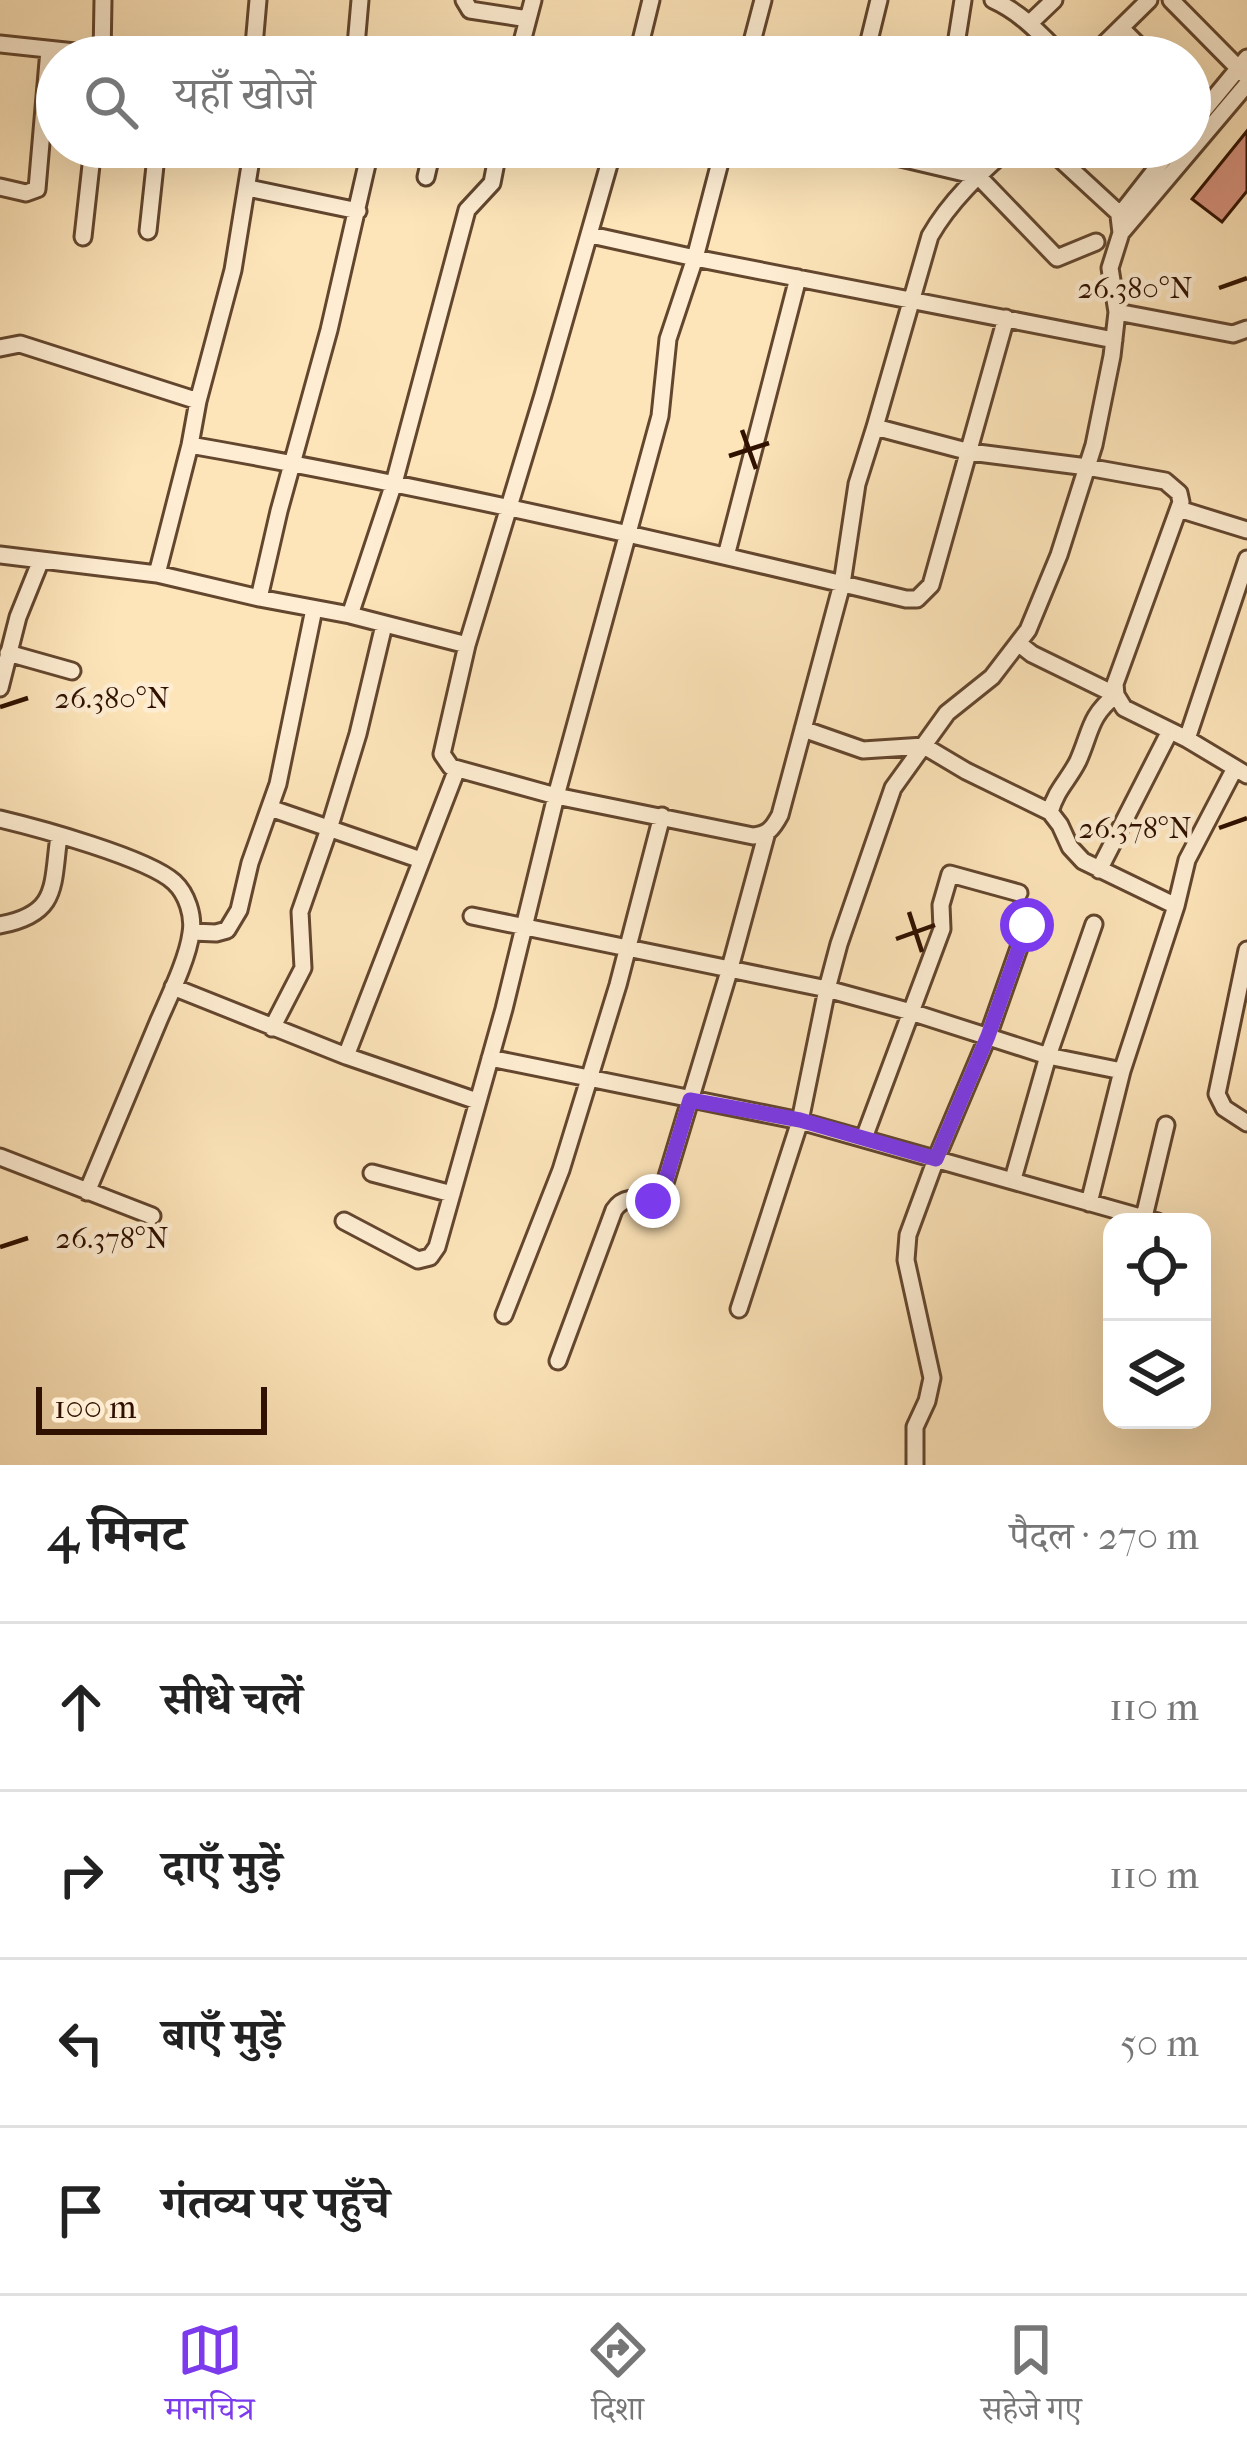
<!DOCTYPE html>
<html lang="hi">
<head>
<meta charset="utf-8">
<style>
	body { margin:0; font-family:"IM FELL French Canon","Noto Serif Devanagari",serif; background:#f6f6f6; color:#222 }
	.controls { position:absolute; right:36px; bottom:36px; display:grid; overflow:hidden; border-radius:24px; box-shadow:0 12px 48px #0002 }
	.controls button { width:108px; height:108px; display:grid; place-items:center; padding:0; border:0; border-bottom:3px solid #e0e0e0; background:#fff; color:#222; font:60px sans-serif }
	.scale { position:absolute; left:36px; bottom:30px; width:231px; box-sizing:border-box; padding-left:12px; border:6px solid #301100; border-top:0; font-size:33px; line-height:42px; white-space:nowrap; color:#301100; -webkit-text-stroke:9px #feedd2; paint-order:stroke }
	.stop { position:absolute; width:36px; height:36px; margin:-27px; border:9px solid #7c3aed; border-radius:50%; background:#fff }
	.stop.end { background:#7c3aed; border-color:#fff; box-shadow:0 3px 12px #0008 }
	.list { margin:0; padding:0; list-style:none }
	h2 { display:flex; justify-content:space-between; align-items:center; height:156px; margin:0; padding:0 48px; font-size:51px }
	h2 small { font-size:39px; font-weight:400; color:#767676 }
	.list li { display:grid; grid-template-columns:78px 1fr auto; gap:36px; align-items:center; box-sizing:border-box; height:168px; padding:0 48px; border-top:3px solid #e0e0e0 }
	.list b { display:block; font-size:45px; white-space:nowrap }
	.list em { font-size:39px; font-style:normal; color:#767676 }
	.icon { flex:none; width:66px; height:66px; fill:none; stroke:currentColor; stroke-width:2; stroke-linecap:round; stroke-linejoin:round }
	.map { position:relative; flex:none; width:1247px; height:1465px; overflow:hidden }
	.search { position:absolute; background:#fff; box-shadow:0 12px 48px #0002; left:36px; right:36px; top:36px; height:132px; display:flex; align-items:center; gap:30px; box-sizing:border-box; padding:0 42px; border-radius:66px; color:#767676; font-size:45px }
	.sheet { height:828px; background:#fff }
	nav { display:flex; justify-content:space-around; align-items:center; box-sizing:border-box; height:168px; border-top:3px solid #e0e0e0; background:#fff; font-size:33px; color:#767676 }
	nav a { display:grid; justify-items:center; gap:6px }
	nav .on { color:#7c3aed }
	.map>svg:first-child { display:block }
</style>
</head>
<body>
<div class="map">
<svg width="1247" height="1465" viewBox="0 0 1247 1465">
	<rect width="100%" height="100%" fill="#fde4b9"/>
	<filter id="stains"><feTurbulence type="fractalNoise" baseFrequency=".00167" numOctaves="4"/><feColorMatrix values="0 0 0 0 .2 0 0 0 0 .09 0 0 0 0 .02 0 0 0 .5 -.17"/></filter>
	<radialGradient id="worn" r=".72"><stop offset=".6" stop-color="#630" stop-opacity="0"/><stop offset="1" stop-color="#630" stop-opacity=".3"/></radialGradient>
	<path fill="#d8927e" stroke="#301100" stroke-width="3" d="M1247,131V191L1222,222L1192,199Z"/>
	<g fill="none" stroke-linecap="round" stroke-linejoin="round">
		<defs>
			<path id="minor" d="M464,0L470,10L528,19
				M993,0C1022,13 1041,35 1063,57
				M1171,0L1247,77
				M1030,23L1054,0
				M1121,28L1150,57
				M0,44L122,57
				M102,57L103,0
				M253,57L258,0
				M355,57L360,0
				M518,57L533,0
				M637,57L651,0
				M748,57L763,0
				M865,57L879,0
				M959,57L957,38L963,0
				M1091,57L1149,0
				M1190,127L1247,58
				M614,147L543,395L467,645L442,754L451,767L556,796L753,836C768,835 773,828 780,815L842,584L857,484L875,427
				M854,147L977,176
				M950,147L1057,258L1096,242
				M1010,147C979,174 950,201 930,236L875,427L970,452L1087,467L1165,481L1179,493L1181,502L1115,684L1116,695L1124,708L1187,739L1247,775
				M1047,147L1124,218
				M1148,147L1161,161
				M426,177L433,147
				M0,187L26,193L37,189L49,50
				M248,188L358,211
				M148,231L157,147
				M1121,233L1247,84
				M591,235L695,258L1114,340
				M83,237L93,147
				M1117,312L1233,334L1247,329
				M0,348L20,344L198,401
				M190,445C430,487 668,542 906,599H917L931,585L1006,318
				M1179,509L1247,530
				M0,555L157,574L259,598L350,615L394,483L467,210L492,183L499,147
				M726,556L798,278
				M157,574L190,445L198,401L233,270L253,147
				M259,598L279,511L329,330L371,147
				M350,615L467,645
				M1018,643L1032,654L1116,695C1089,716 1091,732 1078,761C1068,781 1057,788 1050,812
				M8,653L72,671
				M0,688L18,617L41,560
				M803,729L863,750L924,746L966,771L1050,812L1060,825L1070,847L1083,861L1176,906
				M1187,739L1247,559
				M270,808L421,860
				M0,819C38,828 148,858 174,882C187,894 194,916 191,933C188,958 169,997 159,1020C135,1078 111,1135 87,1192
				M1099,870L1170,731
				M472,916L827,989L911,1012L1048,1056L1122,1071
				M0,925C59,914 52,886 59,836
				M192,932L216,933L227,930L239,910L250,863L278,784L314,609
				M1247,950L1217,1094L1224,1108L1247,1123
				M173,987L346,1056L457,769
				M272,1028L303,968L300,912L329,829L358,734L384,625
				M346,1056L477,1101
				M490,1058L800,1121L1158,1222
				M864,1138L942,929L941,905L950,874L1019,893
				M0,1157L152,1216
				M372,1173L452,1194
				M1013,1179L1048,1056L1094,924
				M1089,1203L1122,1071L1176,906L1187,860L1234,770
				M1144,1217L1166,1125
				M344,1221L418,1260L430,1257L437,1247L504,1009L556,796L660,416L668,339L695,258L724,147
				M739,1309L800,1121L827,989L839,944L893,788L947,713L992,677L1028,630L1059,555L1094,445L1112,356L1117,312L1110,268L1121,233L1119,216L1173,147
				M504,1315L561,1170L618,985L662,816
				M558,1361L614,1210C624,1195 638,1199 653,1201L662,1193L730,968L767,832
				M915,1465V1427L927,1401L932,1378L906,1260L908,1235L936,1159L988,1036L1027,925"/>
		</defs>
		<use href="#minor" stroke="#63462e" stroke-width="21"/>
		<use href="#minor" stroke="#feedd2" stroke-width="15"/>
	</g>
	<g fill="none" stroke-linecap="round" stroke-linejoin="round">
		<path stroke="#7c3aed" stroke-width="15" d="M653,1201L662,1193L690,1100L800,1120L936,1159L988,1036L1027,925"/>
	</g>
	<path fill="none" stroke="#301100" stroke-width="4.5" d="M1219,288L1247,278M742,430L756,469M729,456L769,443M0,707L28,698M1219,828L1247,818M909,912L922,952M896,939L935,925M0,1247L28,1238"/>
	<g font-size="30" text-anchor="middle" fill="#301100" stroke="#feedd2" stroke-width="9" stroke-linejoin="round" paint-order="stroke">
		<text x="1135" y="298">26.380°N</text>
		<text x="112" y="708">26.380°N</text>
		<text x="1135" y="838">26.378°N</text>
		<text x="112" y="1248">26.378°N</text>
	</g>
	<rect width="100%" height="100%" filter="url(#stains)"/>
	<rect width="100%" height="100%" fill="url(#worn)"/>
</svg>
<div class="controls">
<button><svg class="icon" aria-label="locate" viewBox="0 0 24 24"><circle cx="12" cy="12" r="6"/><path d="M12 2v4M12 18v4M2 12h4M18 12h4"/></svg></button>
<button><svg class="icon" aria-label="layers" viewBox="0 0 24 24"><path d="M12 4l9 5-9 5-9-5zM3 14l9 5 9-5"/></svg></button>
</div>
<div class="scale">100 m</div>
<div class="stop" style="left:1027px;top:925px"></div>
<div class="stop end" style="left:653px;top:1201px"></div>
<div class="search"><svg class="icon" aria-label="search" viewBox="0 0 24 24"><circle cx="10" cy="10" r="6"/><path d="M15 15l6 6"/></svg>यहाँ खोजें</div>
</div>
<section class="sheet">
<h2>4 मिनट<small>पैदल · 270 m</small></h2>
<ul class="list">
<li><svg class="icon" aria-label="ahead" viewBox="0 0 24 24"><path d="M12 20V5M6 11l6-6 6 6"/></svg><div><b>सीधे चलें</b></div><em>110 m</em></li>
<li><svg class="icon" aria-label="right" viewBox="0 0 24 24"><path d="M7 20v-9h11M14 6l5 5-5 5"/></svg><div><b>दाएँ मुड़ें</b></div><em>110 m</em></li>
<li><svg class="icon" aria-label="left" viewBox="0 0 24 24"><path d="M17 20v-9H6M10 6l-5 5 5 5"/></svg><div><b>बाएँ मुड़ें</b></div><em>50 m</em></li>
<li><svg class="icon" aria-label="arrive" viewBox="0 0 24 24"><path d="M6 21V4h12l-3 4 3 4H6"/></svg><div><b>गंतव्य पर पहुँचे</b></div></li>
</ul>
</section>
<nav>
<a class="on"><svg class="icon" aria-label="map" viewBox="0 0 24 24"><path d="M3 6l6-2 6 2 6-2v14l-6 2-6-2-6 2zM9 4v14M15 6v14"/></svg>मानचित्र</a>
<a><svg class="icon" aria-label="directions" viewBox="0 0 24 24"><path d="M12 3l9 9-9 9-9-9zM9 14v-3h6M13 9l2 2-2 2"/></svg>दिशा</a>
<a><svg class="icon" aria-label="saved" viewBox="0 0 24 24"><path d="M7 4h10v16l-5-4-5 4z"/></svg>सहेजे गए</a>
</nav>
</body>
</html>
